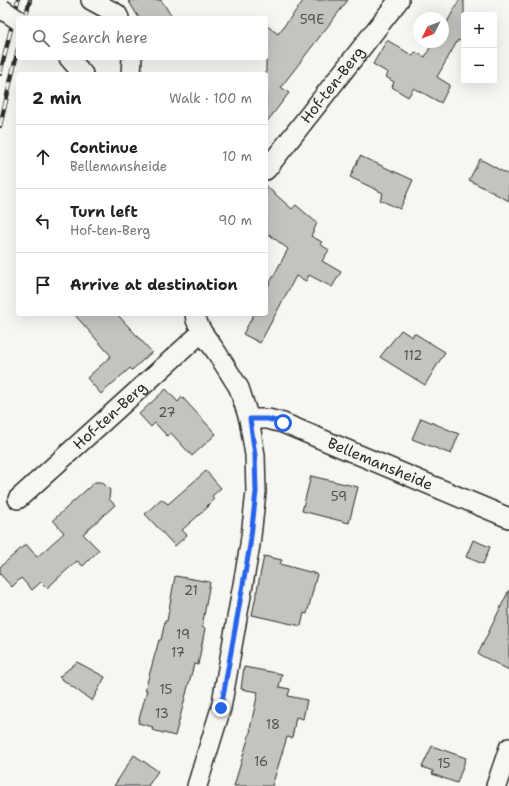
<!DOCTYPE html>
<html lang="en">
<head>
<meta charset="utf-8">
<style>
	body { margin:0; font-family:"Shantell Sans",sans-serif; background:#f2f2f2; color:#202124 }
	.controls { position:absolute; right:12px; top:12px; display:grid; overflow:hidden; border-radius:4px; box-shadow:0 4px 16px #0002 }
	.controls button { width:36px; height:36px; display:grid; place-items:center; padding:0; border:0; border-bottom:1px solid #e0e0e0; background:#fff; color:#202124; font:20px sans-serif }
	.compass { position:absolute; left:413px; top:12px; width:36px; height:36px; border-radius:50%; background:#fff; box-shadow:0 4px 16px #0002; rotate:228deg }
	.stop { position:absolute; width:12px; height:12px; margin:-9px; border:3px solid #2563eb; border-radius:50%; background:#fff }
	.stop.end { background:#2563eb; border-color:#fff; box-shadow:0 1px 4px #0008 }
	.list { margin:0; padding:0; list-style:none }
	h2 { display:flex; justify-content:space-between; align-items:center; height:52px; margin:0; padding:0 16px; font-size:17px }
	h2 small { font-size:13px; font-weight:400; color:#757577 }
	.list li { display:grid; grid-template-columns:26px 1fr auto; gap:12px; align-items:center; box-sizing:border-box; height:64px; padding:0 16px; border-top:1px solid #e0e0e0 }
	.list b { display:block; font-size:15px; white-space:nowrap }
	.list p { margin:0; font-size:13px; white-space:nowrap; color:#757577 }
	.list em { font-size:13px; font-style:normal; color:#757577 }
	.icon { flex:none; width:22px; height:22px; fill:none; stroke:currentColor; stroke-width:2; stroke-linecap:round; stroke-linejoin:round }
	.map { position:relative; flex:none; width:509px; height:786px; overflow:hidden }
	.search { position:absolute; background:#fff; box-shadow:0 4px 16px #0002; left:16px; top:16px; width:252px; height:44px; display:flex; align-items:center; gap:10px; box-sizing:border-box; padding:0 14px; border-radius:4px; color:#757577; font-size:15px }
	.panel { position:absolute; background:#fff; box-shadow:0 4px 16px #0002; left:16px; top:72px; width:252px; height:244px; border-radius:4px }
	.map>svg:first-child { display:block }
</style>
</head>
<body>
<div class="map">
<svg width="509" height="786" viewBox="0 0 509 786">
	<rect width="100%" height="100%" fill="#f6f6f2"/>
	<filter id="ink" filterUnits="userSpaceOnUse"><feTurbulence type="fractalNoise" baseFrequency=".025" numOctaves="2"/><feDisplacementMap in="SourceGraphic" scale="8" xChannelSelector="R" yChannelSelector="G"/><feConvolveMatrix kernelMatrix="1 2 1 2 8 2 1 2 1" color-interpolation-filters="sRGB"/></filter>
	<g filter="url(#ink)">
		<path fill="#c3c3c0" stroke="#2b2b2b" d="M128,0H161L173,18H139Z
			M304,0H348L281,87L289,93L266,123V25L278,34Z
			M459,0H464V43L458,40L437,77L450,85L441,103L414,88L408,97L392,87L394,82L386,77L388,73L373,64L387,40L413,56L415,52L425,57L432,44L435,45L437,42H443V30Z
			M360,156L413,180L400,209L380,200L383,193L350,177Z
			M480,159L509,175V201L469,180Z
			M266,186L292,209L296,205L317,223L311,236L322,242L320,244L329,250L322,261L341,272L332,287L309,275L306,281L296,276L260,343L243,334L254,314H266V290L288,249L266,232Z
			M74,314H117L152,352L132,370L130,368L101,394L87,378L111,356Z
			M401,330L412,337L414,333L445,352L425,385L380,357Z
			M166,389L178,402L182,397L216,434L192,456L171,433L167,436L155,423L151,427L139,414Z
			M421,418L459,434L451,454L412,439Z
			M206,471L221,488L212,496L214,499L207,506L208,507L182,530L187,535L175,546L145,514L161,499L168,504Z
			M311,476L358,487L349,523L302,511Z
			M95,482H102L110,490L109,499L115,505L83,534L99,550L83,566L77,561L47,588L41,582L32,590L21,578L12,587L0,574V567L26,544L37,557L64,533L53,520Z
			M473,540L490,547L483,564L466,557Z
			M264,556L282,560L280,564L317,574L307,614L304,613L301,626L252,615Z
			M175,576L210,582L202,627L205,628L198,665L194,664L175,736L152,730L153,727L138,723L147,690H145L159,640H161L165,621H167Z
			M509,590V670L478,654Z
			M77,662L105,677L92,701L59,677Z
			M244,667L282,674L279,687L290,689L288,696L307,700L303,719L296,717L292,738L287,737L272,786H234L251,729H250L258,692L241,689Z
			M432,746L466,758L457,783L432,774L433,771L422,767Z
			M134,755L158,771L148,786H114Z"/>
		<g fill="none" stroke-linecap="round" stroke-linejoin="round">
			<defs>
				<g id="street">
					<path d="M91,0L117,14L119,18"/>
					<path d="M69,58L83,74"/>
					<path d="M131,74L132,58"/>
					<path id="s1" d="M266,170L399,0"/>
					<path d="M195,314L196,320L202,332L217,353L239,388L249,419L255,455L256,492L250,545L221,708L197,786"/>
					<path id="s2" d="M249,419H268L283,423L509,518"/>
					<path id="s3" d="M18,499L202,332"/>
					<path d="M496,786L509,748"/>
				</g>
			</defs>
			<use href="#street" stroke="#2b2b2b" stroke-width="22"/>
			<use href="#street" stroke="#f6f6f2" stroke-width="19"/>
			<defs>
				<path id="rail" d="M25,18L30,0
					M0,74L18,0
					M0,126L18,49"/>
			</defs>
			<use href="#rail" stroke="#2b2b2b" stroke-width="4.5"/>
			<use href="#rail" stroke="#f6f6f2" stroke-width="3" stroke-dasharray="9" stroke-linecap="butt"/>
			<defs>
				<path id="street-bridge" d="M2,9L18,20"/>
			</defs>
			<use href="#street-bridge" stroke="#2b2b2b" stroke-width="22" stroke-linecap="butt"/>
			<use href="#street-bridge" stroke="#f6f6f2" stroke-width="19"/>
		</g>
	</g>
	<g fill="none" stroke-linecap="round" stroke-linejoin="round" filter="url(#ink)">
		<path stroke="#2563eb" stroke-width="5" d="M221,708L250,545L256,492L255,455L250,419H268L283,423"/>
	</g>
	<g text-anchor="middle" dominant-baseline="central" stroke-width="4" stroke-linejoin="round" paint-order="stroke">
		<g font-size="13" fill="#515150">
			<text x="312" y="19">59E</text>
			<text x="413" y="355">112</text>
			<text x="167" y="412">27</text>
			<text x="339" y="496">59</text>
			<text x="191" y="590">21</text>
			<text x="183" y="634">19</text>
			<text x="178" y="652">17</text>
			<text x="166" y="689">15</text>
			<text x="162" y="713">13</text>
			<text x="273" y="724">18</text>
			<text x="261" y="761">16</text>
			<text x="444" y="763">15</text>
		</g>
		<g font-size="15" fill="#2b2b2b" stroke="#f6f6f2">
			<text stroke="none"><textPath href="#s1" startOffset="108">Hof-ten-Berg</textPath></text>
			<text stroke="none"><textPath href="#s3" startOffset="124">Hof-ten-Berg</textPath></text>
			<text stroke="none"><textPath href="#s2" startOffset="140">Bellemansheide</textPath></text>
		</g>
	</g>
</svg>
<div class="controls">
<button>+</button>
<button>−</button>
</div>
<svg class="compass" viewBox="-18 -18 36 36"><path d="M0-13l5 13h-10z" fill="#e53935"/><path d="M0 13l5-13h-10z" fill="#757577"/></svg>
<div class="stop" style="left:283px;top:423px"></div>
<div class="stop end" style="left:221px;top:708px"></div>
<div class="search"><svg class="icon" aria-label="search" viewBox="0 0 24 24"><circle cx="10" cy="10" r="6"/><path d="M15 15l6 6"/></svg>Search here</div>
<section class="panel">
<h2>2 min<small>Walk · 100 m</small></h2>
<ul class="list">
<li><svg class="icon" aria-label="ahead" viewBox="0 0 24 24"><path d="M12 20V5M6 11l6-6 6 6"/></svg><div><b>Continue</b><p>Bellemansheide</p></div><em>10 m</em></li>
<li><svg class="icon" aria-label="left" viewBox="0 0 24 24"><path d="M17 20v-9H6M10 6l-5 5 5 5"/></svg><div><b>Turn left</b><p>Hof-ten-Berg</p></div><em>90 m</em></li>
<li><svg class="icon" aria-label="arrive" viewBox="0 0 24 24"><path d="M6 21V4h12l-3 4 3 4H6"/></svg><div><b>Arrive at destination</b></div></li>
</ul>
</section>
</div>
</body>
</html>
